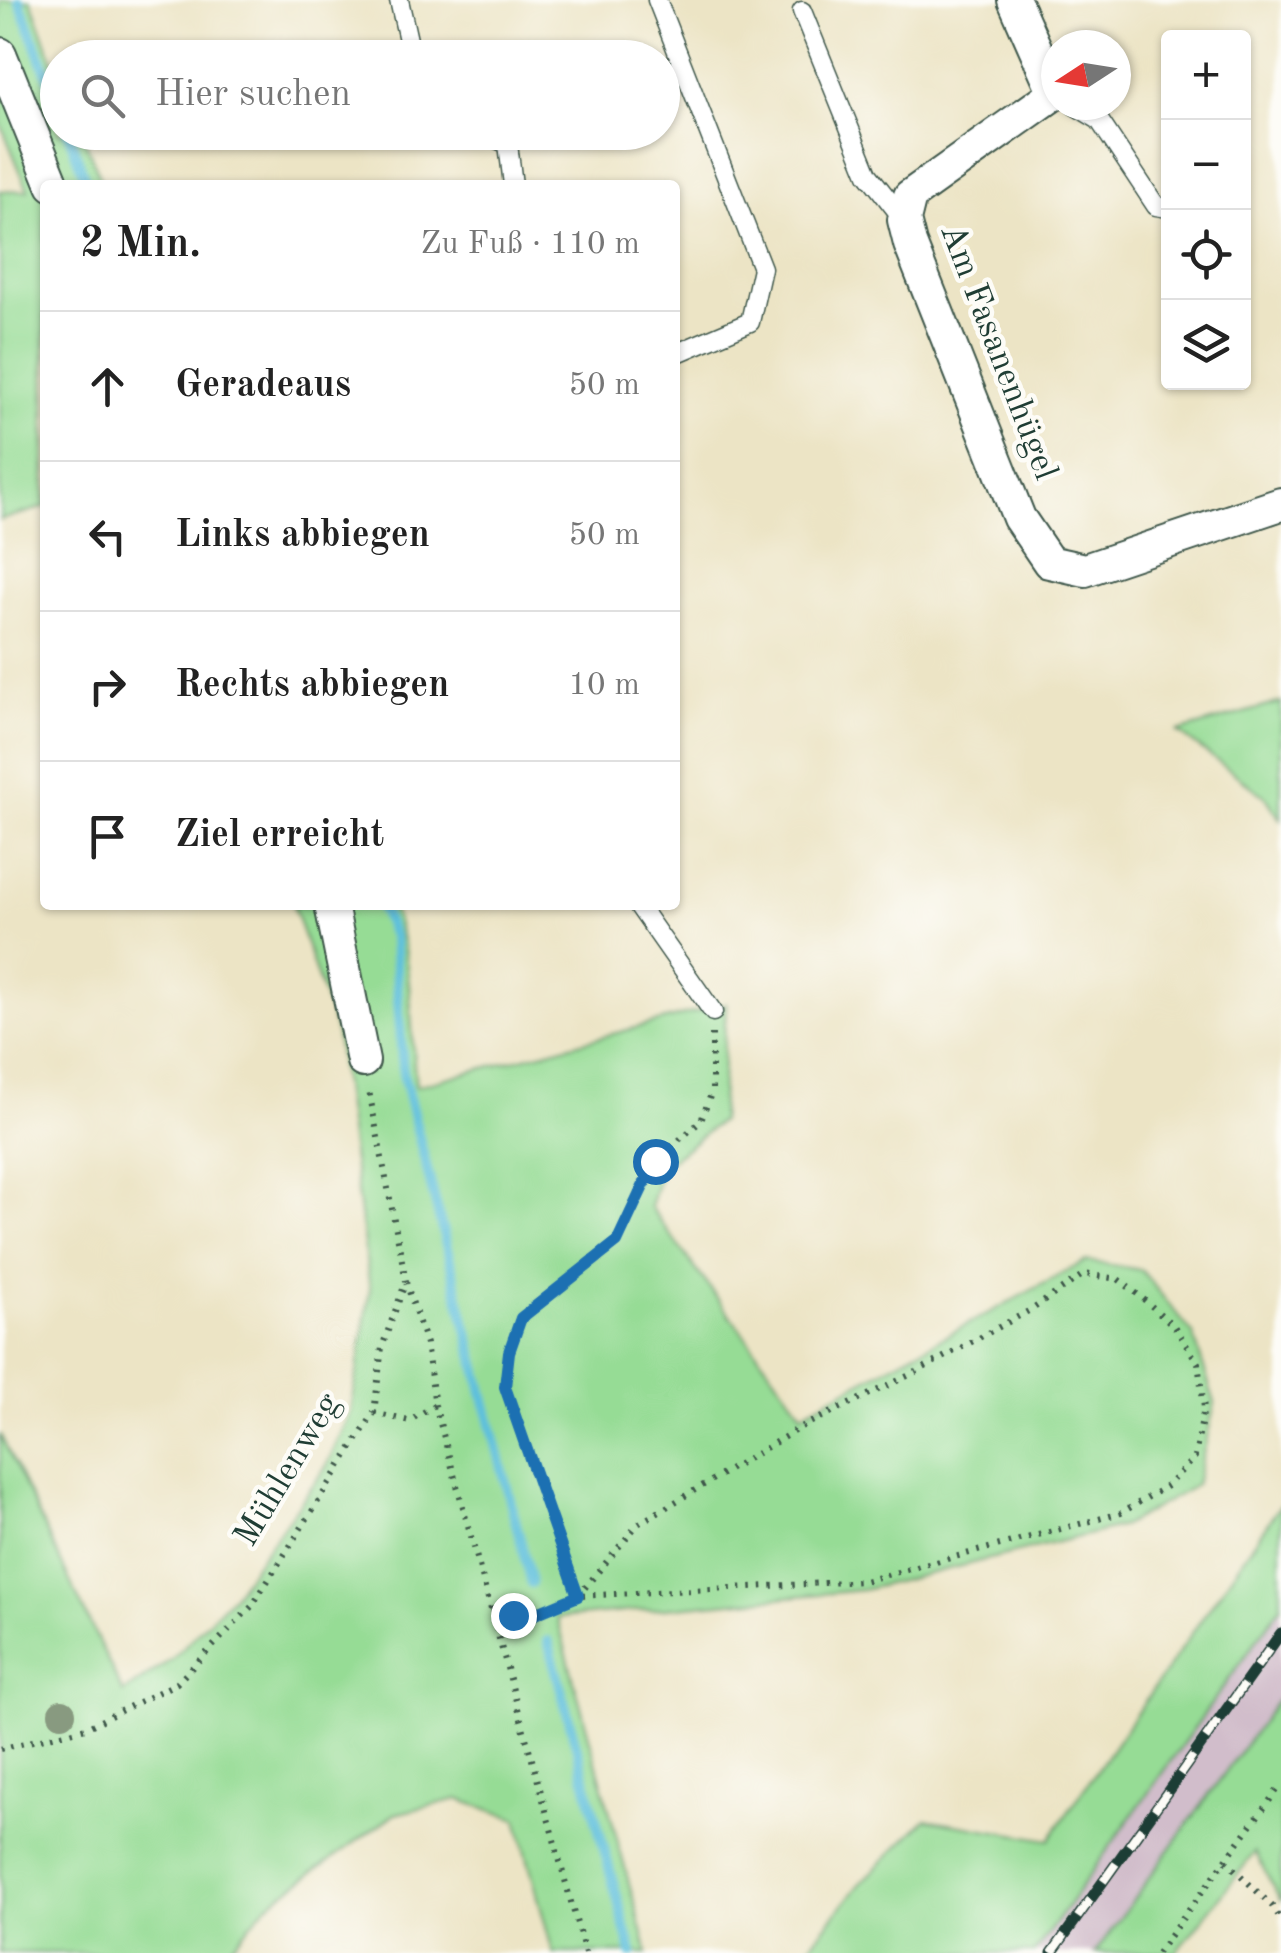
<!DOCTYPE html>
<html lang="de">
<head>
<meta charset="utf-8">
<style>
	body { margin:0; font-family:"Old Standard TT",serif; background:#f2f2f2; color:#222 }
	.controls { position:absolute; right:30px; top:30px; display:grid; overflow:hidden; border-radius:10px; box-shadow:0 2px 8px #0004 }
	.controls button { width:90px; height:90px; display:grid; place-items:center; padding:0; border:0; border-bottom:2px solid #e0e0e0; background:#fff; color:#222; font:50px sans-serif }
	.compass { position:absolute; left:1041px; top:30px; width:90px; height:90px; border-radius:50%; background:#fff; box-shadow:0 2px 8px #0004; rotate:258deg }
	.stop { position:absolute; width:30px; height:30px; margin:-22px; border:8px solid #1f6fb2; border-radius:50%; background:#fff }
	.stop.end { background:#1f6fb2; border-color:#fff; box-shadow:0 2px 10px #0008 }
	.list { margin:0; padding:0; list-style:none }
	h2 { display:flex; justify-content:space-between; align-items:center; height:130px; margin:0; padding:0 40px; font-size:42px }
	h2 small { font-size:32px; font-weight:400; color:#767676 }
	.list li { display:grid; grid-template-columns:65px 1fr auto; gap:30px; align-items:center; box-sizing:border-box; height:150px; padding:0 40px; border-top:2px solid #e0e0e0 }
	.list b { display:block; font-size:38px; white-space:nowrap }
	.list em { font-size:32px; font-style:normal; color:#767676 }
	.icon { flex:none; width:55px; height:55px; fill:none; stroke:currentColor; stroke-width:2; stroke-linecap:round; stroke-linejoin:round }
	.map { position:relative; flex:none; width:1281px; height:1953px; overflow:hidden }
	.search { position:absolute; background:#fff; box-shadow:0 2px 8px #0004; left:40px; top:40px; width:640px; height:110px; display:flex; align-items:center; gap:25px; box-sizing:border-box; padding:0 35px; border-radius:55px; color:#767676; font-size:38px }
	.panel { position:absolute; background:#fff; box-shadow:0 2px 8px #0004; left:40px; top:180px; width:640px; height:730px; border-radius:10px }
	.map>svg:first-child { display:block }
</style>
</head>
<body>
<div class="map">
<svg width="1281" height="1953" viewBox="0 0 1281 1953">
	<rect width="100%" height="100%" fill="#fdfcf7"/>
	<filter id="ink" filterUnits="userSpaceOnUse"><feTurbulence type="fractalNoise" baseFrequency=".01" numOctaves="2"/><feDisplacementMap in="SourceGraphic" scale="20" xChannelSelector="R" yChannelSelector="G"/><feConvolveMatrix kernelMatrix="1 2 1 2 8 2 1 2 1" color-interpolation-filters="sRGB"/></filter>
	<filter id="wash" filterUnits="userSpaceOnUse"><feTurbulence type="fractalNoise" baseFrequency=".0048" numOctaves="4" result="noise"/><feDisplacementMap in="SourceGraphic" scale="40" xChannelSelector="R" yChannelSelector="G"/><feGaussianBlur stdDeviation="2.25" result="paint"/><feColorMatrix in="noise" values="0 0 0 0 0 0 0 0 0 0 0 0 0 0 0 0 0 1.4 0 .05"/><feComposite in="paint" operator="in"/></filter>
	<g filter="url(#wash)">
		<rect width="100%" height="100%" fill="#ece4c5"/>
		<path fill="#d1bdcb" d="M1281,1606V1695L1095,1953H1034Z"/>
		<path fill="#96dc95" stroke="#5a8c64" stroke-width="2.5" d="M0,0H31L57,72L58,132L82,133L103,185H45V507L0,520V191L28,190L0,122Z
			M1281,702V820L1266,797L1178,732Z
			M293,905H391C415,963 409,1025 416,1086L726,1004L720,1121L662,1167L650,1207L802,1413L1086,1261L1141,1270L1193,1334L1215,1403L1196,1485L1123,1526L863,1590L557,1618L648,1953H553L517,1819L458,1799L395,1814L267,1905L226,1953H0V1434L123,1693L172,1659L234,1594L326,1467L351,1412L370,1290L336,1033Z
			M1281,1504V1606L1034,1953H804L861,1883L926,1819L1049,1840Z
			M1281,1695V1902L1255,1852L1176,1953H1095Z"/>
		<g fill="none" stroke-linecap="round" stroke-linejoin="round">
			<path stroke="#5ec0dc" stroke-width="10" d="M19,0L58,104
				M68,132L87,185
				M380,905L394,938L403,1074L531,1583
				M548,1641L632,1953"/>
		</g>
	</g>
	<g filter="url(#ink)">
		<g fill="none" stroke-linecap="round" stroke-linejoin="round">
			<defs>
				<path id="service" d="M399,0L412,58
					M657,0L762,268L750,322L675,354
					M802,11L868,174L904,220
					M1074,105L1099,120L1156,206L1168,208
					M480,132L508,144L513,185
					M638,905L713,1012"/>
				<path id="minor" d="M1014,0L1055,93L910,196L904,220L910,244L1019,518L1049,562L1085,570L1281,504
					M0,54L53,185
					M331,905L363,1061"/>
			</defs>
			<use href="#service" stroke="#3e564a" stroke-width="21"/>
			<use href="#minor" stroke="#3e564a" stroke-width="36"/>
			<path stroke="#3e564a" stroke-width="6" stroke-dasharray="2.5 8" stroke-linecap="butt" d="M406,1282L426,1344L435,1405L585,1953
				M374,1413L409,1421L435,1405
				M578,1595L505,1387L509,1352L521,1318L617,1242L655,1161L701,1121L712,1091V1034
				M491,1610C525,1617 548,1610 578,1596L864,1581L1121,1513L1167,1486L1195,1457L1204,1408L1198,1363L1174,1326L1140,1296L1118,1279L1084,1274L1034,1308L920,1370L801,1427L638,1524L578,1596
				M0,1749L86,1728L177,1683L252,1606L374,1413L382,1347L406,1281L369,1091
				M1226,1861L1272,1906L1281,1921
				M1157,1953L1281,1785"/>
			<use href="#service" stroke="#fff" stroke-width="18"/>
			<use href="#minor" stroke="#fff" stroke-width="32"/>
			<defs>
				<path id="rail" d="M1052,1953L1281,1633"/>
			</defs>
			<use href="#rail" stroke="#1f3d34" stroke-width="11"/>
			<use href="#rail" stroke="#fdfcf7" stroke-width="8" stroke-dasharray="22" stroke-linecap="butt"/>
		</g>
		<circle fill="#889a80" cx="62" cy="1713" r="14"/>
	</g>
	<g fill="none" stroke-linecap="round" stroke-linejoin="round" filter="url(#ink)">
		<path stroke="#1f6fb2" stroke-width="12" d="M513,1615L535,1614L578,1596L505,1387L509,1352L521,1318L617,1242L655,1161"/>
	</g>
	<g text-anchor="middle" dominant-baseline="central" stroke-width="9" stroke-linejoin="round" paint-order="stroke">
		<g font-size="35" fill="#1f3d34" stroke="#fdfcf7">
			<text transform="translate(998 352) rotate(69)">Am Fasanenhügel</text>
			<text transform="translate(288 1470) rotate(-59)">Mühlenweg</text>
		</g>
	</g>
</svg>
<div class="controls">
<button>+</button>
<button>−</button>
<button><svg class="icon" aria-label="locate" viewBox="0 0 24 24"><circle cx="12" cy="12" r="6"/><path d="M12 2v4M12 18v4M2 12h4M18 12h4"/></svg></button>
<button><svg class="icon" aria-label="layers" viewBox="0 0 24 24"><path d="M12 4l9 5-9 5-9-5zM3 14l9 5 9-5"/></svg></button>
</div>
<svg class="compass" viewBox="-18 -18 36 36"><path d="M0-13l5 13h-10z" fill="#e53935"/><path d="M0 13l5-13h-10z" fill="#767676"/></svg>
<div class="stop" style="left:655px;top:1161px"></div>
<div class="stop end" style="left:513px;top:1615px"></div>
<div class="search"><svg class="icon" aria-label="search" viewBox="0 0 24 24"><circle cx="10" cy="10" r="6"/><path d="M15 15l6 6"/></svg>Hier suchen</div>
<section class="panel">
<h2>2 Min.<small>Zu Fuß · 110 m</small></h2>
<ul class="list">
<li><svg class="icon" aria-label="ahead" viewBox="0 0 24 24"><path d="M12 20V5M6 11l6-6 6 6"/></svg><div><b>Geradeaus</b></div><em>50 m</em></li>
<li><svg class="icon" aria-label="left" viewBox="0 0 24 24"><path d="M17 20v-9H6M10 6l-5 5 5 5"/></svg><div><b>Links abbiegen</b></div><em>50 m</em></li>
<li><svg class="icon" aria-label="right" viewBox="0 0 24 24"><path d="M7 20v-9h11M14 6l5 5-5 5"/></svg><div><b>Rechts abbiegen</b></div><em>10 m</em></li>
<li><svg class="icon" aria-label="arrive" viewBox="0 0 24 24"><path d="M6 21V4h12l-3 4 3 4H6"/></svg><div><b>Ziel erreicht</b></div></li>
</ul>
</section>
</div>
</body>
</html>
